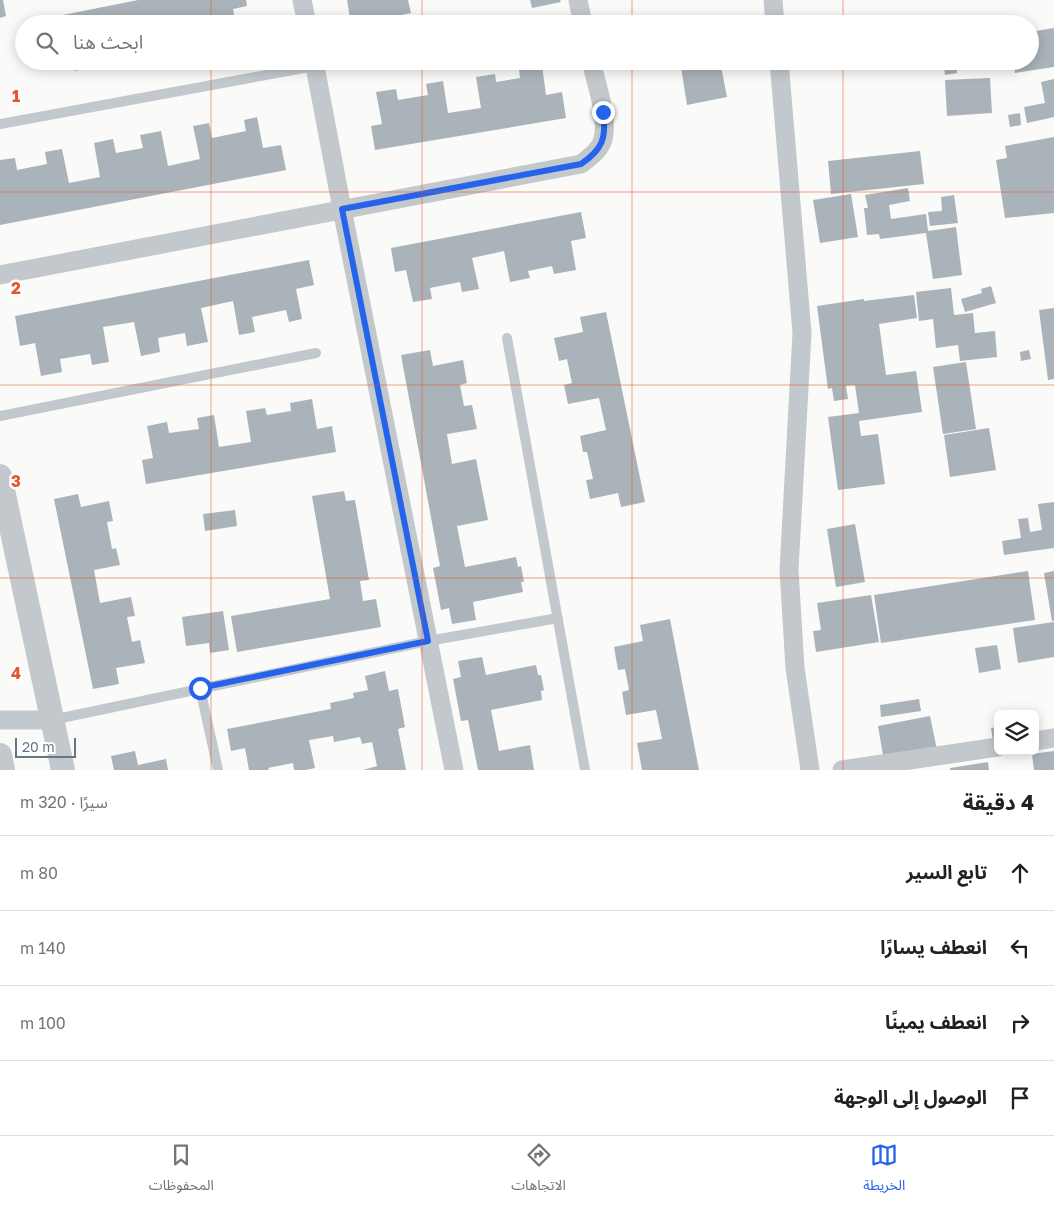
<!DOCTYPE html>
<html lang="ar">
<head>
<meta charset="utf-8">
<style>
	body { margin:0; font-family:"Golos Text","Noto Sans Arabic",sans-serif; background:#f2f2f2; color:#202124; direction:rtl }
	.controls { position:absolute; right:15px; bottom:15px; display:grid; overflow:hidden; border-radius:8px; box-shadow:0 2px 12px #0003 }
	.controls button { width:45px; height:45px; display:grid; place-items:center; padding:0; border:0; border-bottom:1px solid #e0e0e0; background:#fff; color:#202124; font:25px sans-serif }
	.scale { position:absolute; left:15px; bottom:12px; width:61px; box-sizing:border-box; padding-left:5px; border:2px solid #657683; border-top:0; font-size:14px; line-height:18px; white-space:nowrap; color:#657683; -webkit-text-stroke:4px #fff; paint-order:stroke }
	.stop { position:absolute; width:15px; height:15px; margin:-11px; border:4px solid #2563eb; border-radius:50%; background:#fff }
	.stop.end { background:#2563eb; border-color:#fff; box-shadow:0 1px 5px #0008 }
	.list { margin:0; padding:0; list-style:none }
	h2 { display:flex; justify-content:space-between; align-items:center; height:65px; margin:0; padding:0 20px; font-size:21px }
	h2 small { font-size:16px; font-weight:400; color:#757577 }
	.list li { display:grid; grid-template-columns:32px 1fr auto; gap:15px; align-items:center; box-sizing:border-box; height:75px; padding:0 20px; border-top:1px solid #e0e0e0 }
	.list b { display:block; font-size:19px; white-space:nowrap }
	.list em { font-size:16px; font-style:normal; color:#757577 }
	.icon { flex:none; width:28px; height:28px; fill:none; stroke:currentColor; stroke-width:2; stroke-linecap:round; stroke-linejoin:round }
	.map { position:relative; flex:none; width:1054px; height:770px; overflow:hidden; direction:ltr }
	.search { position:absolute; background:#fff; box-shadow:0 2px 12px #0003; left:15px; right:15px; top:15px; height:55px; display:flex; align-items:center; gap:12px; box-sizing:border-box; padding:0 18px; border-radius:28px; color:#757577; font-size:19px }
	.sheet { height:365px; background:#fff }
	nav { display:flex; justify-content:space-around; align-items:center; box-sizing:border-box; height:70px; border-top:1px solid #e0e0e0; background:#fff; font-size:14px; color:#757577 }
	nav a { display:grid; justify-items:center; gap:2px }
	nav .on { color:#2563eb }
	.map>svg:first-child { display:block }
</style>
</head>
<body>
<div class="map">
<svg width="1054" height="770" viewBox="0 0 1054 770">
	<rect width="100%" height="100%" fill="#fafaf8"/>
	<path fill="#aab3b9" d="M0,0H3L6,16L0,18Z
		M138,0H246L247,6L233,9L236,24H167L166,19L144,24H54L53,17Z
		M347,0H408L411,13L381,19L382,24H351Z
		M530,0H560L561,2L532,8Z
		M1054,28V67L1015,73L1013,61H1030V32Z
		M72,61H93L94,67L74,71Z
		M680,61H720L727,97L687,105Z
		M943,61H956L957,73L945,75Z
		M542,65L546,95L562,92L566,118L375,150L371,126L382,124L376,92L396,89L398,100L428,95L426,84L443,81L448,113L481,108L476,77L495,74L496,82L520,78L519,69Z
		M990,78L992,113L947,116L945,80Z
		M1054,79V117L1027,123L1024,107L1045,103L1041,82Z
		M1020,113L1021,125L1010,127L1008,115Z
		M257,117L263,148L281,145L286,170L0,225V160L15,158L17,170L47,164L45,152L62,149L69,183L100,177L94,143L113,139L116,153L143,148L140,135L161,131L168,166L200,159L193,126L209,123L212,138L246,131L244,120Z
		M1054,137V213L1005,218L996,160L1007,158L1005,146Z
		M920,151L924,184L831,194L828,161Z
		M908,188L910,201L889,205L891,219L926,214L928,231L956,227L962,275L933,279L926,233L880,239L879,234L867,235L864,208H868L865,195Z
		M851,194L858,237L820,243L813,200Z
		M954,195L958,223L930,226L928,212L942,211L941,197Z
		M581,212L586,238L571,241L576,270L554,274L552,266L528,271L530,278L510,282L504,251L472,258L479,289L462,292L460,282L430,288L432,299L413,302L406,270L395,272L391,248Z
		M309,260L314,285L296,289L302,319L289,322L286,310L252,317L255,332L239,335L233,301L201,308L208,342L187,346L185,333L158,338L160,352L141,356L134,322L103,327L109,362L92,365L90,354L60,359L62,372L41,376L35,343L20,346L15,316Z
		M991,286L996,303L965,312L961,299L982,293L981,289Z
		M951,288L954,315L973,313L975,333L995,331L997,357L960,361L958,345L936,348L933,319L919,321L916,292Z
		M914,295L917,318L879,324L886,375L916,371L922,412L859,421L861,436L878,434L885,484L838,490L828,417L859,413L855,385L846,386L848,399L834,401L832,388L828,389L817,306L864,299V301Z
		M1054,308V379L1048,380L1039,310Z
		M606,312L645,502L621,507L618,493L590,499L586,480L593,479L587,452H583L580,436L606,430L599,398L568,404L564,385L572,383L567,359L559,361L554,338L583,332L580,317Z
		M430,350L433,366L463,360L467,383L460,385L464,406L472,405L477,429L447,434L452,464L476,459L488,520L457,526L465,567L516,557L518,567L521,566L524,582H521L523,592L473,602L476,620L452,624L449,608L441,610L433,568L440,566L401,355Z
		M1029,350L1031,359L1021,361L1020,352Z
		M966,362L976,429L943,434L933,367Z
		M312,399L317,429L332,426L336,452L146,484L142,460L153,458L147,426L167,422L169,433L199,429L197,418L214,415L219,447L251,442L246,411L265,408L267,415L291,411L290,403Z
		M989,428L996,470L950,477L944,435Z
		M344,491L346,501L355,500L369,580L360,581L363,601L376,599L381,627L237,652L231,616L330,599L312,496Z
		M78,494L81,507L109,501L113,521L107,522L112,549L116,548L120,565L94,570L100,603L131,597L135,616L127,617L132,642L140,640L145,663L116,668L119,684L93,689L54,499Z
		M1054,502V548L1004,555L1002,541L1021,538L1018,519L1028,518L1030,532L1042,530L1038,504Z
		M235,510L237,526L205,531L203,514Z
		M855,524L865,582L836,587L827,529Z
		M1028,571L1035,620L881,643L874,595Z
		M1054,571V621H1052L1044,573Z
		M871,595L879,642L816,652L813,631L821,630L817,603Z
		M223,611L229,650L210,653L209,643L186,646L182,617Z
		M670,619L699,770H642L637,743L662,739L656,710L626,715L622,692L629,690L625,669L618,670L614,647L643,641L640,625Z
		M1054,622V657L1018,663L1013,628Z
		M997,645L1001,669L979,673L975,648Z
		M482,657L486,675L536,665L538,675H541L544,690L541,691L542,700L491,710L499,751L530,745L534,770H478L468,720L461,721L453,679L461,677L458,661Z
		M385,671L389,691L398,689L405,727L398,729L406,770H363L377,766L372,742L362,744L360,737L334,742L333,736L309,740L315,768L306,770H294L293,763L268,768L269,770H249L245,748L231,751L227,729L331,709L330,703L354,698L353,693L368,690L365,676Z
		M919,699L921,711L881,717L880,705Z
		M930,716L937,750L884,761L878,726Z
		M998,727V748H994L991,728Z
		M135,751L138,765L166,759L168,770H114L111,756Z
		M1054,751V770H1034L1032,754Z
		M988,762L989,770H950V768Z"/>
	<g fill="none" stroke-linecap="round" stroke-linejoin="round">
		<path stroke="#c3c8cc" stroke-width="10" d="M0,124L315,66
			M507,338L585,770
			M0,416L316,353
			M200,688L218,770
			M52,720L428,641L558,618"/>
		<path stroke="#c3c8cc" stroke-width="19" d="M302,0L307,24
			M578,0L583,24
			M773,0L775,24
			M314,61L342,209L454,770
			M779,61L802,333L789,570L795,668L810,770
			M0,275L581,164C589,158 598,152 602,142C610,122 596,83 591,61
			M0,720H52
			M1035,741L1054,738
			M842,770L998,747"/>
		<path stroke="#c3c8cc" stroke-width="24" d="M0,476L63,770
			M0,755L3,770"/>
	</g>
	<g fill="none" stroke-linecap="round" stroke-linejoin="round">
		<path stroke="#2563eb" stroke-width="6" d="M200,688L428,641L342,209L581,164C602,150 607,138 603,112"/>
	</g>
	<path fill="none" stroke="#e4572e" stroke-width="1" stroke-opacity="0.55" d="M211,0V24M422,0V24M632,0V24M843,0V24M211,61V770M422,61V770M632,61V770M843,61V770M0,192H1054M0,385H1054M0,578H1054"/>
	<g font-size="16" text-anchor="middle" font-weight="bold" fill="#e4572e" stroke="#fff" stroke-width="5" stroke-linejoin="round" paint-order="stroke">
		<text x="16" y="102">1</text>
		<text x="16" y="294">2</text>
		<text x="16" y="487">3</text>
		<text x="16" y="679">4</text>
	</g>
</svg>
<div class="controls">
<button><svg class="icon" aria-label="layers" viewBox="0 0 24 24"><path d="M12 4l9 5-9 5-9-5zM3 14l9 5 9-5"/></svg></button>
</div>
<div class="scale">20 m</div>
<div class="stop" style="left:200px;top:688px"></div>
<div class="stop end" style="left:603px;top:112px"></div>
<div class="search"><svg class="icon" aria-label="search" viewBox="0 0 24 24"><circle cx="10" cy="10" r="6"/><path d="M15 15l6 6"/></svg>ابحث هنا</div>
</div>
<section class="sheet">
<h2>4 دقيقة<small>سيرًا · 320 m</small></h2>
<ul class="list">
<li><svg class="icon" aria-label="ahead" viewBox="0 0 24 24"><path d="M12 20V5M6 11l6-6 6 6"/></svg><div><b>تابع السير</b></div><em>80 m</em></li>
<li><svg class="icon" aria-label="left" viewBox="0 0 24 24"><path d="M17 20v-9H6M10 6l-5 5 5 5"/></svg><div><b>انعطف يسارًا</b></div><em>140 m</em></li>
<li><svg class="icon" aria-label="right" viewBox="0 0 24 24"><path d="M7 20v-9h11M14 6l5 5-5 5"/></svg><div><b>انعطف يمينًا</b></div><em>100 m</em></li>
<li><svg class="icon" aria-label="arrive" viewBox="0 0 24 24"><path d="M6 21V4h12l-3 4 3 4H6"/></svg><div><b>الوصول إلى الوجهة</b></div></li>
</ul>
</section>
<nav>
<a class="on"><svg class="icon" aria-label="map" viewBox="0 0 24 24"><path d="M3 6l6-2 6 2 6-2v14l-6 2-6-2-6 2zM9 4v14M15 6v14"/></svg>الخريطة</a>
<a><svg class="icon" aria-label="directions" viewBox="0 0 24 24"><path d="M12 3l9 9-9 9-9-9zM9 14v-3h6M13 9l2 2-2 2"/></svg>الاتجاهات</a>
<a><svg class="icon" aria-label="saved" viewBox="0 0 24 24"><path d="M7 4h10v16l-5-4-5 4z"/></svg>المحفوظات</a>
</nav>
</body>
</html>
